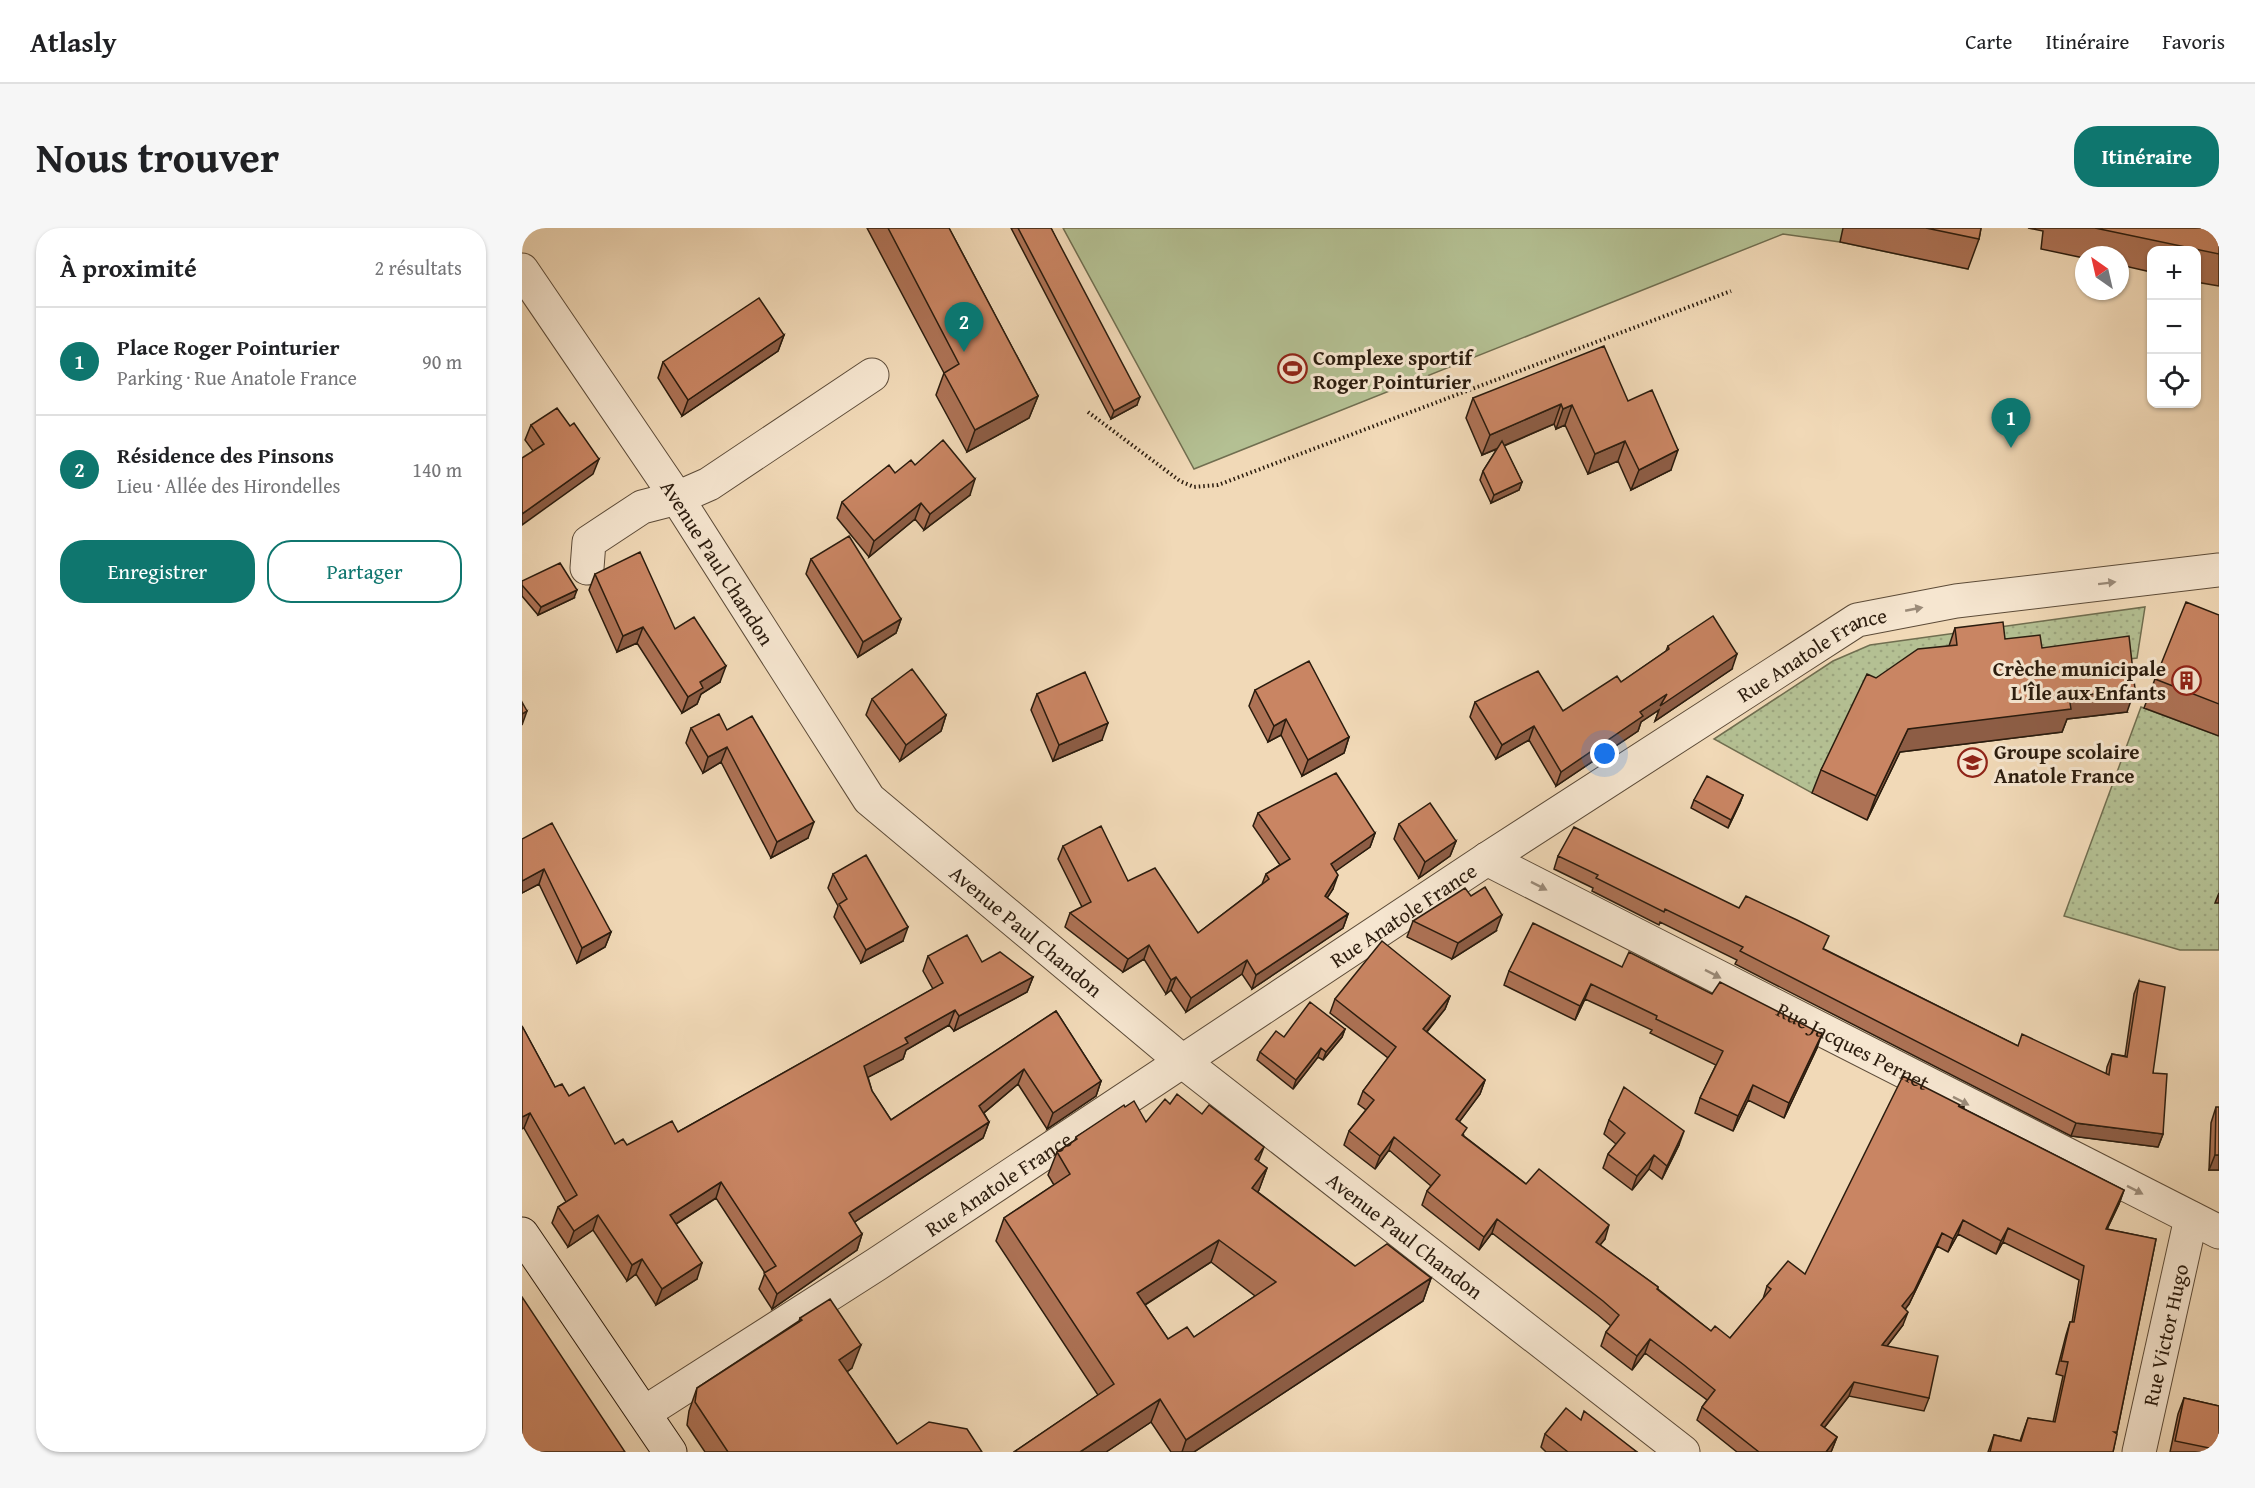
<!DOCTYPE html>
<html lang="fr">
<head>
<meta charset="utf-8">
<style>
	body { margin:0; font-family:"Gentium Book Plus",serif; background:#f6f6f6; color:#202124 }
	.controls { position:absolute; right:18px; top:18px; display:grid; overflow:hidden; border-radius:12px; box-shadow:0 2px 4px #0004 }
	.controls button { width:54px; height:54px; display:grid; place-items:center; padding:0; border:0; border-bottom:2px solid #e0e0e0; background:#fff; color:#202124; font:30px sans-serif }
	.compass { position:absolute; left:1553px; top:18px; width:54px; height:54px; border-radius:50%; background:#fff; box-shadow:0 2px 4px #0004; rotate:326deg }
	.you { position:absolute; left:1083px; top:526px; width:21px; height:21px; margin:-15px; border:4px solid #fff; border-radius:50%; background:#1a73e8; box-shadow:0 0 0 9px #1a73e833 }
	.badge { display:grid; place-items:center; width:39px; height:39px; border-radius:50%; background:#0f766e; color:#fff; font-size:20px; font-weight:700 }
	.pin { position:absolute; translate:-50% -50px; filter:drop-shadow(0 2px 3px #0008) }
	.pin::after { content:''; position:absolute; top:32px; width:21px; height:18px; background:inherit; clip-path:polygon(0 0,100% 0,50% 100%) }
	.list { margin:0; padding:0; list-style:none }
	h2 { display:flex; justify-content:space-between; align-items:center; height:78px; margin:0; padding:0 24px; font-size:26px }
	h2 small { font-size:20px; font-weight:400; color:#757577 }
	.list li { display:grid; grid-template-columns:39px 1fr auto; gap:18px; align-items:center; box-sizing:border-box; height:108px; padding:0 24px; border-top:2px solid #e0e0e0 }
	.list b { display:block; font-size:22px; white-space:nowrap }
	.list p { margin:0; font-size:20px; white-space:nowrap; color:#757577 }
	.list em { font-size:20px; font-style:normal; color:#757577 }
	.actions { display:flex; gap:12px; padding:18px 24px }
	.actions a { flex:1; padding:14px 0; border:2px solid #0f766e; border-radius:24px; text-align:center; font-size:21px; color:#0f766e }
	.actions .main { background:#0f766e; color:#fff }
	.icon { flex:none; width:33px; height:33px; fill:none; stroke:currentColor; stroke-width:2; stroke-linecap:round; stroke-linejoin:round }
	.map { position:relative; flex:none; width:1697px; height:1224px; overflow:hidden; border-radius:24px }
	header { display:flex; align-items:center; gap:36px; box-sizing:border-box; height:84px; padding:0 30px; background:#fff; border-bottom:2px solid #e0e0e0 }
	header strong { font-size:28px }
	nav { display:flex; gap:33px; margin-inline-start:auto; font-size:21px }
	.intro { display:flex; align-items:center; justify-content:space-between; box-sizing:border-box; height:144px; padding:0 36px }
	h1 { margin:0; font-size:42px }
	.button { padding:15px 27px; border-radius:24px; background:#0f766e; color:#fff; font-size:21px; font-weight:700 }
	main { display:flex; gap:36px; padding:0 36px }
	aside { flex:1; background:#fff; border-radius:24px; box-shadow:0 2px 4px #0004 }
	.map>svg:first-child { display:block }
</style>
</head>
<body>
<header>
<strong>Atlasly</strong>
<nav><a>Carte</a><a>Itinéraire</a><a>Favoris</a></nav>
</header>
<div class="intro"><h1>Nous trouver</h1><a class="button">Itinéraire</a></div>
<main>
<aside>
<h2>À proximité<small>2 résultats</small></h2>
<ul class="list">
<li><span class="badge">1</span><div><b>Place Roger Pointurier</b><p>Parking · Rue Anatole France</p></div><em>90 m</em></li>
<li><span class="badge">2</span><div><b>Résidence des Pinsons</b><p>Lieu · Allée des Hirondelles</p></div><em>140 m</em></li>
</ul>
<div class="actions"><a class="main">Enregistrer</a><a>Partager</a></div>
</aside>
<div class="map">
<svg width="1697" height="1224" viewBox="0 0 1697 1224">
	<defs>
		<pattern id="grass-dots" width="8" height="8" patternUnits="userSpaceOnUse" patternTransform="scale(1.5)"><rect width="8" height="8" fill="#b4c093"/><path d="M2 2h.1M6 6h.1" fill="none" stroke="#9ba47e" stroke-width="1.8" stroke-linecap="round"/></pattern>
	</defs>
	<rect width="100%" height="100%" fill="#f1d9b7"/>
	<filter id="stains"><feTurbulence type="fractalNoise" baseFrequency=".00333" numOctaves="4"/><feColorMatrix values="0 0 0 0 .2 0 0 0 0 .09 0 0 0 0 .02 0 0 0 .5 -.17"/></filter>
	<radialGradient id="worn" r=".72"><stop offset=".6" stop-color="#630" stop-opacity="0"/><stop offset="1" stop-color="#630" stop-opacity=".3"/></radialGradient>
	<path fill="url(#grass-dots)" stroke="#706e50" stroke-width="1.5" d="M1623,379L1615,430L1511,443L1290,565L1192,511L1311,433L1348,417Z
		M1619,479L1697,508V722H1658L1542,688Z"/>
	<path fill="#b4c093" stroke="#706e50" stroke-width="1.5" d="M541,0H1454L1446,41L1318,14L1261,6L672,241Z"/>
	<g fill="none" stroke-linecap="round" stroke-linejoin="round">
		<defs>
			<g id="street">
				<path id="s1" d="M0,42L155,270L347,571L660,833L1161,1224"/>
				<path d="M65,340L67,314L120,279L155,270L187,256L350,147"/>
				<path id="s2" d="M965,631L1697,1004"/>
				<path id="s3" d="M122,1185L355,1036L965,631L1335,392L1434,373L1697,342"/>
				<path id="s4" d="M1617,1224L1669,990"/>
			</g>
			<path id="secondary" d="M0,1006L148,1224"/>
		</defs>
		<use href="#street" stroke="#5c4b38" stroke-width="35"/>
		<use href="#secondary" stroke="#2b1c0e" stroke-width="35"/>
		<path stroke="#2b1c0e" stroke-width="4" stroke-dasharray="1.5 3" stroke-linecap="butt" d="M566,184L658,253L672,259L696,257L1209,63"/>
		<use href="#street" stroke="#f6e6d0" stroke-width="33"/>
		<use href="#secondary" stroke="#f6e6d0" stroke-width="33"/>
	</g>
	<path fill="#ad7255" stroke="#2b1c0e" stroke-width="1.5" fill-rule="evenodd" d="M345,0H427L516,168L507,190L445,224L414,167L422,145Z
		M489,0H529L615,177L589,191Z
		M1321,0H1459L1457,11L1446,41L1318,14Z
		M1506,0H1697V58L1674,54V22H1629V44L1598,37V27H1562V30L1519,21L1521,3Z
		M262,107L256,123L160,188L136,150L141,134Z
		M951,170L1106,173L1149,242L1109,262L1096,233L1066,246L1043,197L1034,201L1032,196L982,218L1000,254L997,262L969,275L958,252L961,243L975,221L960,227L944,190Z
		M9,197L71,246L11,223L3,212Z
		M393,237L448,267L402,302L393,291L347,329L315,290L320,274L373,245Z
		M289,331L379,391L374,405L336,429L284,346Z
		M73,346L153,401L198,454L179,466L175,476L160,485L115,415L95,424L67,362Z
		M0,353L52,370L16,387L0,368Z
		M1697,387V508L1622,480L1633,451Z
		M1433,400L1520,420L1605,484L1545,491L1540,504L1378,524L1345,592L1290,565L1299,542L1354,450L1427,418Z
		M1146,418L1210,441L1133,493L1137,482L1119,494L1116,503L1034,558L1007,512L974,531L948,489L953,474L1041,483L1099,454L1144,423Z
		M733,462L827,509L822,525L780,548L759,507L746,514L727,478Z
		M515,466L580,512L531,533L509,482Z
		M350,471L424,487L419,503L378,533L344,487Z
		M169,500L205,502L286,610L249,630L199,534L181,545L164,515Z
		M1221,567L1218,575L1206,600L1169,580L1172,572Z
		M736,585L853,605L848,619L813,643L811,661L805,670L826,686L821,700L730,761L720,746L664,784L649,762L644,766L622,731L601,744L543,699L548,685L560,679L536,631L541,618L606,653L676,705L740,656L744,646L758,637L731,598Z
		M877,596L934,613L928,628L897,650L872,611Z
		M0,611L89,704L83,719L55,735L17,656L0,665Z
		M1036,628L1302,721L1496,818L1584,846L1585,839L1590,826L1603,828L1612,766L1617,753L1641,906L1636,919L1549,908L1213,736L1215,732L1138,694L1137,697L1070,663L1071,660L1032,641Z
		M311,646L381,713L339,735L312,689L316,678L306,660Z
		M891,693L974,703L930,731L885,709Z
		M406,728L460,734L511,749L505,764L432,803L427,797L384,822L381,831L346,849L350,863L369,892L534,783L579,853L574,868L525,901L496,856L462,885L467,894L461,910L332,994L340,1006L335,1022L250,1081L237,1061L243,1045L194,970L154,996L175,1051L134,1077L114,1046L105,1053L71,1002L46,1019L30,995L36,979L44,974L2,900L0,798L33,859L47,868L93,916L105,917L156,904L411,761L401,743Z
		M1100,739L1295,820L1262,890L1226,872L1211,903L1173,885L1178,870L1194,837L1128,805L1130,802L1063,771L1053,792L982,757L987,743Z
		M928,768L923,781L905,804L963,852L958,866L937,894L942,908L1004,956L1083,1011L1078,1017L1136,1059V1061L1189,1103L1208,1110L1241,1071L1245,1058L1283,1046L1442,879V881L1602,962L1597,976L1585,1001L1634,1011L1591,1224H1466L1472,1207L1498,1213L1506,1190L1531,1194L1541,1148L1534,1146L1544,1107L1548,1094H1550L1557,1052L1481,1014L1474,1026L1436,1006L1426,1024L1415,1018L1387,1076L1383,1081L1381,1097L1365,1118L1407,1170L1402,1183L1327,1168L1302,1200L1315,1209L1309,1224H1215L1175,1192L1180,1179L1185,1172L1157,1151L1123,1125L1110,1142L1079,1118L1084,1104L1089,1098L1076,1087L970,1005L957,1022L900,977L905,963L909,958L867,922L853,941L822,917L827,903L844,882L836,876L841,863L866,830L808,785L813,771Z
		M823,801L820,809L801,832L796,829L771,861L735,832L738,824Z
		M648,876L745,940L736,964L833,1038L909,1050L901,1073L672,1224H649L629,1194L584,1224H492L576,1167L474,1013L482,990L532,957L526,947L535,924L553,912L554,909L603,879L624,894ZM689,1034L733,1068L672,1109L646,1111L623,1077Z
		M1694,879L1697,942H1687L1689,895Z
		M1087,892L1157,917L1140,951L1127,941L1110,962L1081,940L1086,926L1094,916L1082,906Z
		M278,1090L330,1140L325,1144L375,1216L460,1224H183L165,1197L167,1183L175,1160L277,1093Z
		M1662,1170L1697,1178V1224H1648L1656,1186Z
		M1059,1192L1115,1224H1024L1019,1219L1023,1206Z"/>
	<path fill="#8d5d45" stroke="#2b1c0e" stroke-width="1.5" d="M262,107L256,123L160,188L166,172Z
		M516,168L507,190L445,224L453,202Z
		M618,169L615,177L589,191L592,183Z
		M1039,176L1032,196L960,227L968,207Z
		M1050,177L1043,197L1034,201L1041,181Z
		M1103,213L1096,233L1066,246L1073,226Z
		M1156,222L1149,242L1109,262L1117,242Z
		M77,231L71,246L0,297V286Z
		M453,251L448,267L402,302L408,286Z
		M1000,254L997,262L969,275L972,267Z
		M399,275L393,291L347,329L352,313Z
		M55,362L52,370L16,387L19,379Z
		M379,391L374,405L336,429L341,414Z
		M121,399L115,415L95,424L101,408Z
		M1215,426L1210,441L1133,493L1137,482L1119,494L1116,503L1034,558L1039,544L1118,484L1145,466Z
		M204,438L198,454L179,466L175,476L160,485L166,469L178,454Z
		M1613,461L1605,484L1545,491L1540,504L1378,524L1345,592L1354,568L1386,501L1547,469Z
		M5,483L0,497V486Z
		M424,487L419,503L378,533L384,517Z
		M764,491L759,507L746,514L752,498Z
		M586,495L580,512L531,533L537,517Z
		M1012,498L1007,512L974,531L980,517Z
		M827,509L822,525L780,548L786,532Z
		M205,519L199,534L181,545L186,529Z
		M1221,567L1218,575L1206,600L1209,592Z
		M292,594L286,610L249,630L255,614Z
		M853,605L848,619L804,650L809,636Z
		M934,613L928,628L897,650L903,634Z
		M22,641L17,656L0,665V653Z
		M816,647L811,661L798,681L803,668Z
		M1697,665V675H1693Z
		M826,686L821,700L730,761L734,747Z
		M980,687L974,703L930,731L936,715Z
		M386,699L381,713L339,735L344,722Z
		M89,704L83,719L55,735L60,720Z
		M627,717L622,731L601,744L606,731Z
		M725,732L720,746L664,784L669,770Z
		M511,749L505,764L432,803L437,788Z
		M654,749L649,762L644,766L649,752Z
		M1069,756L1063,771L1053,792L1058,778Z
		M928,768L923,781L896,814L901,801Z
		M433,782L427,797L384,822L381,831L337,854L342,838L383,810Z
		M823,801L820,809L801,832L804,824Z
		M1300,806L1295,820L1262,890L1267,875Z
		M799,820L796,829L771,861L774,852Z
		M502,841L496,856L452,893L457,878Z
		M963,852L958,866L929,905L934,891Z
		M579,853L574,868L525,901L531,885Z
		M1231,857L1226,872L1211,903L1216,888Z
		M8,885L2,900L0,901V889Z
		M467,894L461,910L322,1001L327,985Z
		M1554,895L1641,906L1636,919L1549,908Z
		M1162,903L1157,917L1140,951L1145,938Z
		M872,909L867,922L853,941L858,928Z
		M742,919L733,942V931Z
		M1132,927L1127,941L1110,962L1115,948Z
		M1693,927H1697V942H1687Z
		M745,940L737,962L722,982L730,960Z
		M199,954L194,970L143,1003L148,987Z
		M1602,962L1597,976L1579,1014L1584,1001Z
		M76,987L71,1002L46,1019L52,1003Z
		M975,991L970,1005L957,1022L962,1009Z
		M1441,992L1436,1006L1426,1024L1431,1011Z
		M1087,997L1083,1011L1069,1028L1074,1014Z
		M1486,1000L1481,1014L1474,1026L1479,1013Z
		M1420,1005L1415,1018L1387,1076L1375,1092L1380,1078Z
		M340,1006L335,1022L250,1081L255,1066Z
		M697,1012L689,1034L607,1087L615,1065Z
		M120,1031L114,1046L105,1053L110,1037Z
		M180,1035L175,1051L134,1077L140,1061Z
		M909,1050L901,1073L672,1224H660L664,1212Z
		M1386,1084L1381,1097L1355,1131L1360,1117Z
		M1128,1111L1123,1125L1110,1142L1115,1128Z
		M339,1117L330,1140L308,1155L317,1132Z
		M1332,1154L1327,1168L1294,1210L1299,1197Z
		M638,1171L629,1194L584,1224H558Z
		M1315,1209L1309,1224H1304Z"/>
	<path fill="#c98563" stroke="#2b1c0e" stroke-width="1.5" fill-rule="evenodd" d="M366,0H427L516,168L453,202L422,145L437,136Z
		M496,0H529L618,169L592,183Z
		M1404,0H1459L1457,11Z
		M1573,0H1697V26Z
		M237,70L262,107L166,172L141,134Z
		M1082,118L1106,173L1130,162L1156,222L1117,242L1103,213L1073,226L1050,177L1041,181L1039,176L968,207L951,170Z
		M35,180L48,198L52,195L77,231L0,286V230L22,216L9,197Z
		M421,212L453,251L408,286L399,275L352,313L320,274L367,237L373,245L389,232L393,237Z
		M980,213L1000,254L972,267L961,243Z
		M327,308L379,391L341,414L289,331Z
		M118,324L153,401L172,389L204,438L178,454L181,460L166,469L121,399L101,408L73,346Z
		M38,335L55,362L19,379L0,357V353Z
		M1664,374L1697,387V476L1633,451Z
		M1191,388L1215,426L1138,478L1145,466L1118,484L1121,488L1039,544L1012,498L980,517L953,474L1016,443L1041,483L1095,448L1099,454L1147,421L1146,418Z
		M1481,394L1483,411L1518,407L1520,420L1607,408L1613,461L1547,469L1549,481L1386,501L1354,568L1299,542L1345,446L1354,450L1396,421L1435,417L1433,400Z
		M787,433L827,509L786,532L764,491L752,498L733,462Z
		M390,441L424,487L384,517L350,471Z
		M563,444L586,495L537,517L515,466Z
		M0,474L5,483L0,486Z
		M197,486L205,502L230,488L292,594L255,614L205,519L186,529L169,500Z
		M814,545L853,605L809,636L816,647L803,668L826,686L734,747L725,732L669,770L654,749L649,752L627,717L606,731L548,685L569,674L541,618L579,598L606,653L633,640L676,705L747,651L744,646L768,631L736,585Z
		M1185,548L1221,567L1209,592L1172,572Z
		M908,575L934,613L903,634L877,596Z
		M30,595L89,704L60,720L22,641L0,653V611Z
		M1052,599L1217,680L1224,668L1275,692L1307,708L1301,721L1496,818L1500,806L1587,847L1590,826L1605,829L1617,753L1643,759L1631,845L1645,846L1641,906L1554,895L1218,723L1221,719L1143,681L1142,684L1074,650L1076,647L1036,628Z
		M344,627L386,699L344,722L317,676L325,671L311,646Z
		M963,659L980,687L936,715L891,693L943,660L949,668Z
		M1011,695L1100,739L1107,724L1190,766L1198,754L1300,806L1267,875L1231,857L1216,888L1178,870L1201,823L1134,791L1135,788L1069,756L1058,778L987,743Z
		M445,707L460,734L478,724L511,749L437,788L433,782L383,810L386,815L342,838L350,863L369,892L534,783L579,853L531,885L502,841L457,878L467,894L327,985L340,1006L255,1066L242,1045L254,1038L199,954L148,987L180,1035L140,1061L120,1031L110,1037L76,987L52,1003L36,979L55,967L8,885L0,889V798L33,859L40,856L47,868L62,859L93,916L101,911L105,917L150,893L156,904L421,755L406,728Z
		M860,713L928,768L901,801L963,852L934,891L945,900L940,907L1004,956L1017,941L1087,997L1074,1014L1136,1059L1135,1061L1189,1103L1193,1098L1208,1110L1249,1061L1245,1058L1266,1033L1283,1046L1381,848L1442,879L1436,878L1602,962L1584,1001L1634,1011L1595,1204H1592L1595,1206L1591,1224H1468L1472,1207L1499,1213L1506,1190L1533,1194L1546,1134L1539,1133L1548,1094H1552L1562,1038L1486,1000L1479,1013L1441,992L1431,1011L1420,1005L1392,1063L1380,1078L1386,1084L1360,1117L1416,1128L1407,1170L1332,1154L1299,1197L1315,1209L1304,1224H1237L1180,1179L1193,1162L1162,1137L1128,1111L1115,1128L1084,1104L1097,1087L1081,1073L975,991L962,1009L905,963L918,947L872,909L858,928L827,903L852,872L841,863L874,819L813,771Z
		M788,774L823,801L804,824L799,820L774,852L738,824L754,803L762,809Z
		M1102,859L1162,903L1145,938L1132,927L1115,948L1086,926L1103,905L1087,892Z
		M655,866L680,886L687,877L742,919L733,931L745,940L730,960L833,1038L865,1016L909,1050L664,1212L638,1171L558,1224H492L592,1156L482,990L548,946L535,924L555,911L554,909L602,877L603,879L612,873L624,894L643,871L648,876ZM697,1012L754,1054L672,1109L665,1099L646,1111L615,1065Z
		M1694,879H1697V927H1693Z
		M0,1069L103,1224H0Z
		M308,1071L339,1117L317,1132L375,1216L407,1194L445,1201L460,1224H206L173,1174L175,1160L280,1092L278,1090Z
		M1662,1170L1697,1178V1222L1653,1213Z
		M1044,1180L1059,1192L1062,1183L1115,1224H1046L1023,1206Z"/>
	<defs><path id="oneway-solid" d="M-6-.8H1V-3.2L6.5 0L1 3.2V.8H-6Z" transform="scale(1.5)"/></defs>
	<g fill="#9b8b79">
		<use href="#oneway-solid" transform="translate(1585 355) rotate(-7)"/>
		<use href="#oneway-solid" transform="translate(1392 381) rotate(-11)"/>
		<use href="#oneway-solid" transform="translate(1017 658) rotate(27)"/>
		<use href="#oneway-solid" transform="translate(1191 746) rotate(27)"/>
		<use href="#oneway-solid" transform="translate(1439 873) rotate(27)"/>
		<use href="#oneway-solid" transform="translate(1613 962) rotate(27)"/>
	</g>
	<defs>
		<symbol id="stadium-ring" viewBox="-11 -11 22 22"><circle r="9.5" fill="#f6e6d0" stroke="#8f2418" stroke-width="1.5"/><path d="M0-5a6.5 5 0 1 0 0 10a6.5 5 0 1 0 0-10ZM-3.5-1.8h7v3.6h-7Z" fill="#8f2418"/></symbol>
		<symbol id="building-ring" viewBox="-11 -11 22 22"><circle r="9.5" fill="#f6e6d0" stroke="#8f2418" stroke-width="1.5"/><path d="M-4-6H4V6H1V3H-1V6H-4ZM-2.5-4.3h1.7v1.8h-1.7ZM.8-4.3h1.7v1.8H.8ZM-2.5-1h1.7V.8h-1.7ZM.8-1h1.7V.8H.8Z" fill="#8f2418"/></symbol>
		<symbol id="school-ring" viewBox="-11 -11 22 22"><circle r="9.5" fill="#f6e6d0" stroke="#8f2418" stroke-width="1.5"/><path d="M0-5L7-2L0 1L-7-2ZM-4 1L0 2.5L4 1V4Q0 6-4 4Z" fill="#8f2418"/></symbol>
	</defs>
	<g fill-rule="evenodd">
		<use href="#stadium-ring" x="754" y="124" width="33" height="33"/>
		<use href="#building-ring" x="1648" y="436" width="33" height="33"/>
		<use href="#school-ring" x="1434" y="518" width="33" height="33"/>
	</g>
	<g text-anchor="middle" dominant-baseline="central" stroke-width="6" stroke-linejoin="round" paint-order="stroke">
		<g font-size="21" font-weight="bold" fill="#2b1c0e" stroke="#f6e6d0" text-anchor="start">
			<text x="791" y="129">Complexe sportif<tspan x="791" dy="24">Roger Pointurier</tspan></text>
			<text x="1644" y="440" text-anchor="end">Crèche municipale<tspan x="1644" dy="24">L'Île aux Enfants</tspan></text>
			<text x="1472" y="523">Groupe scolaire<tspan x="1472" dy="24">Anatole France</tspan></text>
		</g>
		<g font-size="21" fill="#2b1c0e" stroke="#f6e6d0">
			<text stroke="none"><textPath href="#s1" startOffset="352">Avenue Paul Chandon</textPath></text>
			<text stroke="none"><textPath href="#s3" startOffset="1394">Rue Anatole France</textPath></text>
			<text stroke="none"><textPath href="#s3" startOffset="908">Rue Anatole France</textPath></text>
			<text stroke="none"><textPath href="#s1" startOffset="838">Avenue Paul Chandon</textPath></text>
			<text stroke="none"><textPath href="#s2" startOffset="411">Rue Jacques Pernet</textPath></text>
			<text stroke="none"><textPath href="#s3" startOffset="422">Rue Anatole France</textPath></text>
			<text stroke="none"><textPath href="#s1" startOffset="1324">Avenue Paul Chandon</textPath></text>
			<text stroke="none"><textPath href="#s4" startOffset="120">Rue Victor Hugo</textPath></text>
		</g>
	</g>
	<rect width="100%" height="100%" filter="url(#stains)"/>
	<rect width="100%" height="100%" fill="url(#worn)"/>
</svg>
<div class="controls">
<button>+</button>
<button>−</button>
<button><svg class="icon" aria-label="locate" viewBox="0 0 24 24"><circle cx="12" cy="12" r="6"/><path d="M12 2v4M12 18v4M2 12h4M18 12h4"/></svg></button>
</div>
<svg class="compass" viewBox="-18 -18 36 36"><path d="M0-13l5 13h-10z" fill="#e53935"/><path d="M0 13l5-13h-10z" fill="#757577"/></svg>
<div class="you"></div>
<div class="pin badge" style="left:1489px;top:220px">1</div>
<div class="pin badge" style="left:442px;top:124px">2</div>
</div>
</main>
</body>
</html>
